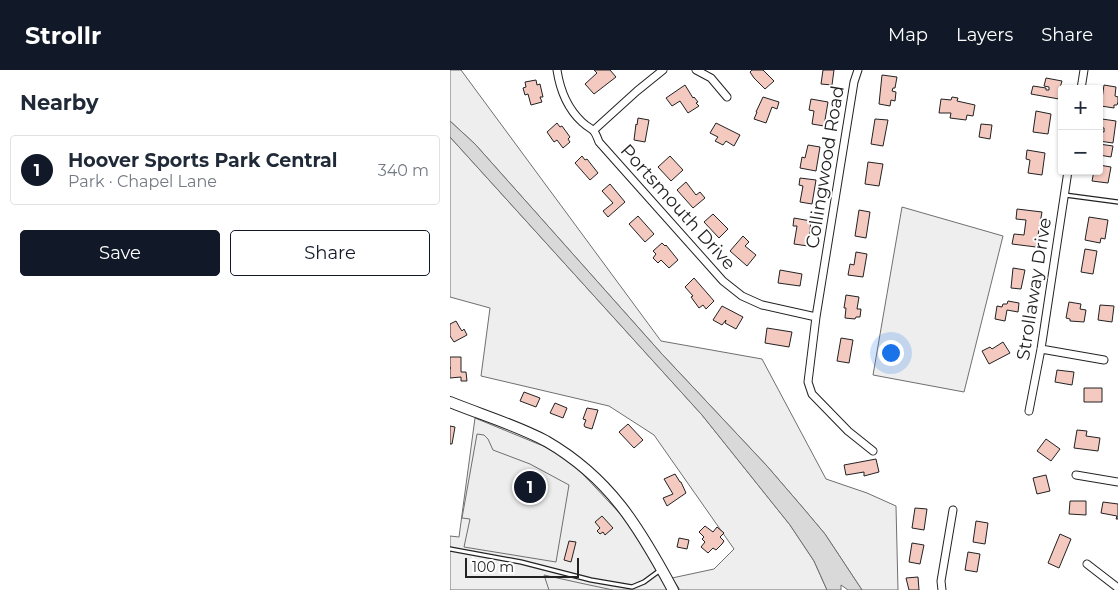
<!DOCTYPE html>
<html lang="en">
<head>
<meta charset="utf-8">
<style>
	body { margin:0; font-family:Montserrat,sans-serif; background:#f2f2f3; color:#1f2937 }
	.controls { position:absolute; right:15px; top:15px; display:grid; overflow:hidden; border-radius:5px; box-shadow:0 1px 4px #0004 }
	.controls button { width:45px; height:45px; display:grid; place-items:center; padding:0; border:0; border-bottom:1px solid #e0e1e3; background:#fff; color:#1f2937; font:25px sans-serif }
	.scale { position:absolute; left:15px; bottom:12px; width:114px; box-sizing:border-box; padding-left:5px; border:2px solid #222; border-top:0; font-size:14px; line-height:18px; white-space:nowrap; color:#222; -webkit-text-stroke:4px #fff; paint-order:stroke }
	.you { position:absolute; left:440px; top:282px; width:18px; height:18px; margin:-12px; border:4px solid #fff; border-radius:50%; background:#1a73e8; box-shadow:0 0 0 8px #1a73e833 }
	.badge { display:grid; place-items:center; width:32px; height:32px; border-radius:50%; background:#111827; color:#fff; font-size:16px; font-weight:700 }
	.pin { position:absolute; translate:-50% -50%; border:2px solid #fff; box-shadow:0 1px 5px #0006 }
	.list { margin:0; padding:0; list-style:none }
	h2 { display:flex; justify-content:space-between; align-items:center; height:65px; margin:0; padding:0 20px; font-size:21px }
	h2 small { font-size:16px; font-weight:400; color:#747a83 }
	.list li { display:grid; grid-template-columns:32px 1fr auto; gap:15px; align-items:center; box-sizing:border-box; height:70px; margin:0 10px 10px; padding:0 10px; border:1px solid #e0e1e3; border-radius:5px }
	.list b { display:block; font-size:19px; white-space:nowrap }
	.list p { margin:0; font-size:16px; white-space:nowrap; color:#747a83 }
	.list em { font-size:16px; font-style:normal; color:#747a83 }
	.actions { display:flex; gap:10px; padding:15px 20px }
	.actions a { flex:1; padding:11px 0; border:1px solid #111827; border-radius:5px; text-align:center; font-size:18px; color:#111827 }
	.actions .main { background:#111827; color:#fff }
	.map { position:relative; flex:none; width:668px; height:520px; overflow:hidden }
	header { display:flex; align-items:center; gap:30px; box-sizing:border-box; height:70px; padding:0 25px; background:#111827; color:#fff }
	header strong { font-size:24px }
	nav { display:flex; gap:28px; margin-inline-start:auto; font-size:18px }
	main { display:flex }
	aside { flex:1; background:#fff }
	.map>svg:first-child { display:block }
</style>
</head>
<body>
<header>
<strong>Strollr</strong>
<nav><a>Map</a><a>Layers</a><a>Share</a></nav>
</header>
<main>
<aside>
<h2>Nearby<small></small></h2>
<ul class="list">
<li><span class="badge">1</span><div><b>Hoover Sports Park Central</b><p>Park · Chapel Lane</p></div><em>340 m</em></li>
</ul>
<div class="actions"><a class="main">Save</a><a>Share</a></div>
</aside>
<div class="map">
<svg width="668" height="520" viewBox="0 0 668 520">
	<rect width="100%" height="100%" fill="#fff"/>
	<path fill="#eee" stroke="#6f6f6f" d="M0,0H11L211,271L312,289L376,409L417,423L446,436L448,520H412L375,464L354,439L317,396L211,283L25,74L0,51Z
		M0,67L252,345L340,455L364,491L377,520H230L222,508L264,499L284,479L204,365L159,336L31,306L40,238L0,227Z
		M452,137L553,166L514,322L423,305Z
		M25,348L115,385L190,465L218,520H0V466L9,467Z"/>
	<path fill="#ededed" stroke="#6f6f6f" d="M27,364L34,365L38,369L43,380L80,394L119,415L106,492L14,477L20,449L12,448Z
		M94,505L130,513L163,520H99Z"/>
	<path fill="#d9d9d9" stroke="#6f6f6f" d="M0,51L25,74L211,283L317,396L354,439L375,464L412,520H398L391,515V520H377L364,491L340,455L252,345L0,67Z"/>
	<path fill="#f3c9c0" stroke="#222" d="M144,0H160L166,7L144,24L135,14L147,3Z
		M302,0H313L324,11L315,19L304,8L300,2Z
		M373,0H384L382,15L371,14Z
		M432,5L447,7L445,18H443L442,21L446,22L445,31L441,30L440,36L429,34Z
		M596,8L612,11L610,18H612L611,23H609V29L581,24L583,16L596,18V20H599V17L594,16Z
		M86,10L87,15L90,14L93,27H90L92,32L81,35L78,24L75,25L73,18L76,17L75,12Z
		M235,15L243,28L244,27L248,32L246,33L249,36L238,43L230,31L222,36L216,28Z
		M654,15L666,17L665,26L668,27V32L667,35H664V38L651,36Z
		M313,27L329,32L327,39L322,37L316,53L304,49L307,42H306Z
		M502,27L508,28L507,31L525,35L523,46L517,45L516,50L500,48L501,43H489L491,29L501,30Z
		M361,29L378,32L374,56L362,54L364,41L359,40Z
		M586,41L601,44L598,64L583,62Z
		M188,48L199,50L195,72L184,70L186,54L187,55Z
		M425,49L438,50L433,76L421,74Z
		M652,49L666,51L663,73L649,71L650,61L654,62V58L650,57Z
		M107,53L110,57L112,56L120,67L118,69L120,72L113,78L107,70L104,72L97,62Z
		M266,53L290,65L284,76L276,71L273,75L265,71L268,67L260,63Z
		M531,54L542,55L540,69L529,67Z
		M649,74L663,76L661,87L649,85Z
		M358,75L370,77L366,101L350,98L352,87L355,88Z
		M577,80L595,83L592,105L578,103L580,90L576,89Z
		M132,86L135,90L137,89L148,103L140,110L125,93Z
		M220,86L233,100L221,111L208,97Z
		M418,92L433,94L429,116L415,114Z
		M649,95L661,97L658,113L642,111L644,101H649Z
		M350,108L366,110L362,134L350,132L353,116L349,115Z
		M236,112L246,125L250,122L255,128L243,138L227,120Z
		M160,114L175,132L158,147L153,141L163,133L152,121Z
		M567,139L592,142L586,177L562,174L564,164L574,165L576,150L566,149Z
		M409,140L420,142L416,168L405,166Z
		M263,144L278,159L269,168L254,152Z
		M188,146L204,164L195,172L179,154Z
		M639,147L658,150L655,169L651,168L650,173L635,170Z
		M344,148L361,151L358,176L344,174L347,156H343Z
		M293,166L299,172L295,176L306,185L297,196L280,181Z
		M212,173L215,176L216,175L228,190L219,198L211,190L208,193L203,188L206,184L203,181Z
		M635,179L647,181L643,204L631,202Z
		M406,182L417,184L413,207L398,205L400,194L404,195Z
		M563,198L575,200L571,219L561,218Z
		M330,200L352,204L350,216L328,213Z
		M244,208L264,231L256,239L253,235L249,238L241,227L243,226L235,217Z
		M396,225L409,227L407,239H411L410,247H406L405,249L395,248L396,238H394Z
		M558,231L569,233L568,242L557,240L555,251L545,249L547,236L552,237L553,234H557Z
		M619,232L631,234L630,239L636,240L634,252L620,251V249L616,248Z
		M650,235L664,236L662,252L648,250Z
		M272,236L293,247L286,259L275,253L276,250L272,255L263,250Z
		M6,251L10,258L12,261L14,259L17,265L4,272L0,266V254Z
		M317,258L342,262L339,277L315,273Z
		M391,268L403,270L399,293L387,291Z
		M553,272L560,283L539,294L532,281L540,277L542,279Z
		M0,287H11V302H16L17,311H11V307L0,308V298H1H0Z
		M607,300L624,302L622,315L605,312Z
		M634,318H652V332H634Z
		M74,322L90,328L86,337L70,331Z
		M105,333L117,338L113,348L100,343Z
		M137,338L148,340L142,359L135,357L134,355L136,350L133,349Z
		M178,354L193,370L184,378L169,362Z
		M0,356L5,357L2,374H0Z
		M627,360L637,361L636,366L650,368L648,381L624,378Z
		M596,369L610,379L601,391L587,381Z
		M426,389L429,402L414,406V402L396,405L394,395Z
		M225,404L230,412H231L236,423L217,436L213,428L223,424L214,409Z
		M596,405L600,421L587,424L583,408Z
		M620,431H636V445L619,444Z
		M653,432L668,434V449H666L667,446L651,443Z
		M465,438L477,439L474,460L462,458Z
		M152,446L163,458L155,465L153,462L150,464L147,461L150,458L145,452Z
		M526,451L538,453L535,474L523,472Z
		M255,456L263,462L267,457L274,463L270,467L274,471L272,474L266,480L263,478L258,483L251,477L255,472L252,469L254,467L249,462Z
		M610,464L621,469L609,498L598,493Z
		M229,468L239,470L237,479L227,477Z
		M119,471L126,472L121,492L114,490Z
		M462,473L474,475L470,494L459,492Z
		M518,482L530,484L527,502L515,500Z
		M468,507L469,520H459L456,508Z"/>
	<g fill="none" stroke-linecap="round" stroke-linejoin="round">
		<defs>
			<path id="lane" d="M615,125L668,132
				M0,479L71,492L141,510L182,517L194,512L209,501"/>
			<path id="street" d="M107,0C110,20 117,38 132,52C143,62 143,56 149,72L273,211L292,226L312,235L366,247
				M246,0L261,8L277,27
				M408,0L404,12L366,247L358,312L362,324L398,361L423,381
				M631,19L634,0
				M144,60L187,21L213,0
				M591,279L654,290
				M579,341L591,279L618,101
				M626,405L668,412
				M637,494L668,518
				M492,520L491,511L503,440"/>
			<path id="secondary" d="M0,332C32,345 66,355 96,371C160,408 189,457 223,520"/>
		</defs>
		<use href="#lane" stroke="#222" stroke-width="5.5"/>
		<use href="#street" stroke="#222" stroke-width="9"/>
		<use href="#secondary" stroke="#222" stroke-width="12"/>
		<use href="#lane" stroke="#fff" stroke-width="3"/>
		<use href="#street" stroke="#fff" stroke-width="7"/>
		<use href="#secondary" stroke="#fff" stroke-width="10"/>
	</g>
	<g text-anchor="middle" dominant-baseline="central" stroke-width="4" stroke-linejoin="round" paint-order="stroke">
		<g font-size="18" fill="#222" stroke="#fff">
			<text transform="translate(375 97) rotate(-81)">Collingwood Road</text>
			<text transform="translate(228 137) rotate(48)">Portsmouth Drive</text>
			<text transform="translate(584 219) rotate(-81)">Strollaway Drive</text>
		</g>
	</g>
</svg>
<div class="controls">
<button>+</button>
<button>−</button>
</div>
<div class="scale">100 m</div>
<div class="you"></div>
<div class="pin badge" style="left:80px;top:417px">1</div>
</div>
</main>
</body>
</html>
